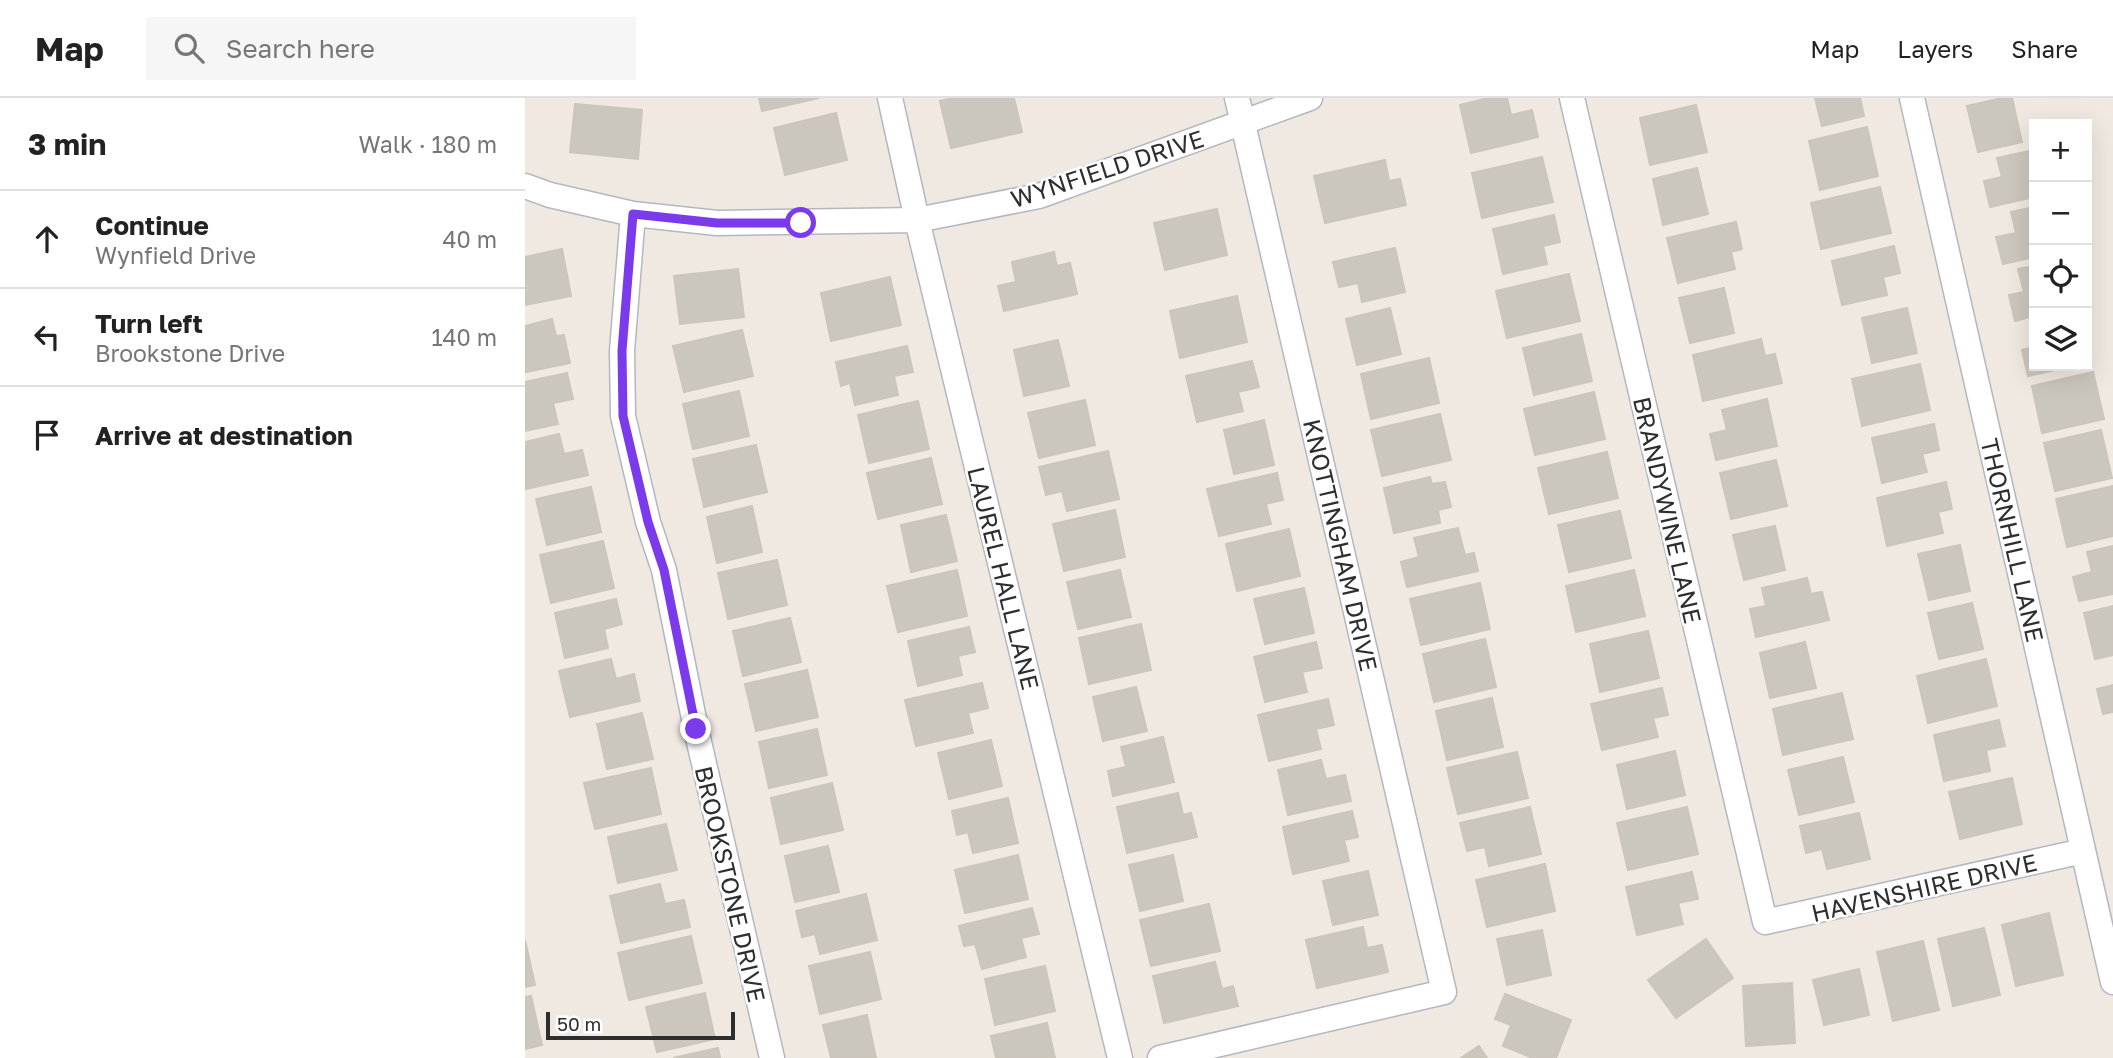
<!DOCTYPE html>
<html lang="en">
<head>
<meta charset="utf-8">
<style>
	body { margin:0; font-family:"Golos Text",sans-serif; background:#f6f6f6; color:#222 }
	.controls { position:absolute; right:21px; top:21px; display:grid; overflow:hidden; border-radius:0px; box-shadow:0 7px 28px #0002 }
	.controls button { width:63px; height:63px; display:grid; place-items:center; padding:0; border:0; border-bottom:2px solid #e0e0e0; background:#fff; color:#222; font:35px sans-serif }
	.scale { position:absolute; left:21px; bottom:18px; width:189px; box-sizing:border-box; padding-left:7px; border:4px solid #2e2e2e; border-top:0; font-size:19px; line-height:24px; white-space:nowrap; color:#2e2e2e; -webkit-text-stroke:5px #fff; paint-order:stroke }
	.stop { position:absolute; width:21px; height:21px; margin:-16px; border:5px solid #7c3aed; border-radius:50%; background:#fff }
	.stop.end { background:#7c3aed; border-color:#fff; box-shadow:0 2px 7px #0008 }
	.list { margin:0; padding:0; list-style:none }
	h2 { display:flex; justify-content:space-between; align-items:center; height:91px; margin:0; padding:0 28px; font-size:30px }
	h2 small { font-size:23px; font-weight:400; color:#767676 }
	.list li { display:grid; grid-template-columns:46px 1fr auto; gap:21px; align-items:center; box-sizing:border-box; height:98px; padding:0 28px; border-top:2px solid #e0e0e0 }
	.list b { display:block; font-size:26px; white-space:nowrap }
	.list p { margin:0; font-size:23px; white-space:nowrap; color:#767676 }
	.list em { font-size:23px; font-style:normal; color:#767676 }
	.icon { flex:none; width:38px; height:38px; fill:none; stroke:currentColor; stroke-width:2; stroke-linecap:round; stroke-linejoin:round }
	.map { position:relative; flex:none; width:1588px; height:960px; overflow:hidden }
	header { display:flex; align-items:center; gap:42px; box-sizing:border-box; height:98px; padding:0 35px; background:#fff; border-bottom:2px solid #e0e0e0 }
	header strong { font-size:33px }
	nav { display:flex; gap:38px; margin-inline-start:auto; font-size:24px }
	.search { width:490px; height:63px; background:#f6f6f6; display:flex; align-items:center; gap:18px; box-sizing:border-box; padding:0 24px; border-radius:0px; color:#767676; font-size:26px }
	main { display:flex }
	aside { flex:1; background:#fff }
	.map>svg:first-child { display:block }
</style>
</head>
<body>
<header>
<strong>Map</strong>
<div class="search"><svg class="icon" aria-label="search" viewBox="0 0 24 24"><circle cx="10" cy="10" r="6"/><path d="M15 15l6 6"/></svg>Search here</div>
<nav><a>Map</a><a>Layers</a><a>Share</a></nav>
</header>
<main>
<aside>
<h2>3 min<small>Walk · 180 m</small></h2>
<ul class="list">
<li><svg class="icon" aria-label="ahead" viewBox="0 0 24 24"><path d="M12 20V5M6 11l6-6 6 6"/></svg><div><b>Continue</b><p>Wynfield Drive</p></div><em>40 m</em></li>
<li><svg class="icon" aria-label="left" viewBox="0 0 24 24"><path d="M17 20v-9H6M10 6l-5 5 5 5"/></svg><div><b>Turn left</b><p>Brookstone Drive</p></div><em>140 m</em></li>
<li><svg class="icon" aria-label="arrive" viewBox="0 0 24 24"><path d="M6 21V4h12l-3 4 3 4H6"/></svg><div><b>Arrive at destination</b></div></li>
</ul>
</aside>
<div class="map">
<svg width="1588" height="960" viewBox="0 0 1588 960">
	<rect width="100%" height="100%" fill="#efe9e1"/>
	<path fill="#cbc7bf" stroke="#cbc5ba" stroke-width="2" d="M234,0H294L237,13Z
		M428,0H489L497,34L426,50L415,3Z
		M963,0H982L986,17L1007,12L1013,39L946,55L935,7Z
		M1290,0H1335L1339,18L1297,28Z
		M1477,0H1487L1497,44L1453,54L1442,8Z
		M50,6L117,12L113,61L45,54Z
		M1171,7L1182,54L1125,67L1115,20Z
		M311,15L322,62L260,77L249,30Z
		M1342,29L1353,78L1295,92L1284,43Z
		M1509,52V99L1465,109L1459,83L1477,79L1472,60Z
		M1017,59L1028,104L957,120L947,75Z
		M860,62L864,83L875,81L881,107L800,125L789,78Z
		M1172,70L1183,116L1138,127L1128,81Z
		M1355,89L1366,135L1296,151L1286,105Z
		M1509,109V159L1478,166L1471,139L1491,135L1486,114Z
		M692,111L702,157L640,172L629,125Z
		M1029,117L1035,144L1018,148L1022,166L978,176L968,131Z
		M1211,124L1217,151L1206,154L1210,171L1153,185L1142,140Z
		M1369,148L1375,175L1358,179L1362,197L1317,207L1307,163Z
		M870,150L880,194L837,204L833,185L814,189L808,164Z
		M37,151L46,198L0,207V159Z
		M529,154L532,168L545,165L552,196L479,213L473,188L491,184L487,164Z
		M1509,168V218L1490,223L1484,197L1499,194L1493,171Z
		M213,171L219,219L155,226L149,178Z
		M1044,176L1055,223L982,240L971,193Z
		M365,179L376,227L306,243L296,195Z
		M1199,190L1209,235L1165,245L1154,200Z
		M712,198L722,244L655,260L645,213Z
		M865,210L876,256L832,267L821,221Z
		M1382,210L1392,255L1347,265L1337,220Z
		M27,221L31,238L39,237L45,265L1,274L0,228Z
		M217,232L228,278L159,294L148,248Z
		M1056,236L1067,283L1009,297L998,250Z
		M1236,241L1240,258L1250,256L1257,285L1178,303L1168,257Z
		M533,242L544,288L499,298L489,252Z
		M382,248L388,274L369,278L373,297L330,307L325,285L316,288L311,264Z
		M1509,249V268H1548L1503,278L1497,252Z
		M904,260L914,305L846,321L836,276Z
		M727,263L734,289L713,294L718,313L672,324L661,278Z
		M1395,266L1405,312L1337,328L1327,281Z
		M1568,274L1579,321L1517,335L1507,288Z
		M42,275L48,301L28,305L33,326L0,333V284Z
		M214,293L224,338L168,351L158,306Z
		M1069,294L1080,341L1010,357L999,311Z
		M1242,301L1252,348L1191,362L1185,336L1202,332L1197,312Z
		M560,302L570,347L514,360L503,315Z
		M393,303L404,351L344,365L333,317Z
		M915,316L926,362L857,378L846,332Z
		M739,322L749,367L709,376L699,332Z
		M1409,326L1414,352L1397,356L1402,374L1357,385L1347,340Z
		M1576,332L1587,380L1530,393L1519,345Z
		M34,336L39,356L57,352L63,377L1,391L0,344Z
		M231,347L242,394L179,409L168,361Z
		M583,353L594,401L542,413L537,393L521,397L514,369Z
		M1082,354L1093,400L1024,416L1013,370Z
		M406,360L417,406L353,421L342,375Z
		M1251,362L1262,408L1206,421L1195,375Z
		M752,375L758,402L741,406L746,426L694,438L682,391Z
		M905,379L907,386L920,384L926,409L913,412L915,425L869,435L859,390Z
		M1421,384L1427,411L1413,414L1418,435L1362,448L1352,400Z
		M1588,388V438L1542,449L1531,401Z
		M66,389L76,434L22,447L11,401Z
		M227,408L237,454L192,465L182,419Z
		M590,412L600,459L539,473L528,426Z
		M1095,413L1106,460L1044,474L1033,427Z
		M421,417L432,463L386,474L376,427Z
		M1250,428L1260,472L1219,482L1208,437Z
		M933,430L940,457L949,455L953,473L882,489L876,464L894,459L889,440Z
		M764,431L775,478L712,493L701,446Z
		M78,443L89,490L26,505L15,457Z
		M1435,447L1445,493L1404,502L1393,456Z
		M1588,448V496L1554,503L1548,479L1567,474L1562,454Z
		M252,462L262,507L203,521L193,475Z
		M432,472L442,518L373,534L362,488Z
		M595,472L606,519L553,531L542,484Z
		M1109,472L1120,518L1051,534L1041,488Z
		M1282,480L1286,496L1297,494L1304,522L1231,539L1225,511L1241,508L1237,490Z
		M955,485L965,531L896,547L885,501Z
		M779,490L789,535L740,546L729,501Z
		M91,501L97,526L79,531L83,550L40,560L30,515Z
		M1447,505L1458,551L1414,561L1403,515Z
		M1588,508V557L1570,561L1559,515Z
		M265,520L276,564L218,578L208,533Z
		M616,526L626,572L564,586L554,540Z
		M444,529L450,554L433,558L437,577L393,588L383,543Z
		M1123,533L1134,580L1075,594L1065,546Z
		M960,541L971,589L909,604L898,556Z
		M791,544L797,570L777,574L782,594L740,604L729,559Z
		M1280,544L1291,590L1245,600L1235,555Z
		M86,561L91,581L109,576L115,603L45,619L34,573Z
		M1461,561L1472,608L1403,625L1392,578Z
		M282,572L293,619L231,633L220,586Z
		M457,585L463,610L443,615L448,635L391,648L380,602Z
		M1588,587V614L1578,616L1572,591Z
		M611,589L622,633L578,643L568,599Z
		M1137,590L1143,617L1128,620L1133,639L1077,652L1066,606Z
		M1317,595L1328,641L1258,657L1248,611Z
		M967,600L978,649L922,662L911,613Z
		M803,601L809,627L791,631L796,651L744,663L733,617Z
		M117,615L128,661L82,671L72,626Z
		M1474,622L1480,648L1461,652L1465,673L1419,683L1409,637Z
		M292,631L302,677L244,690L234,644Z
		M638,639L649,684L588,698L583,673L601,669L596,649Z
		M466,642L477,688L424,701L413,655Z
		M1150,653L1160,697L1102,711L1092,667Z
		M992,654L1003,700L933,716L922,670Z
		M1318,659L1329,704L1274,717L1263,672Z
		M796,662L801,681L820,677L826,703L763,717L753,672Z
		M126,670L136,716L70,731L59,685Z
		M1487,680L1497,726L1435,741L1424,694Z
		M307,685L318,732L256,746L246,700Z
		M653,695L658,717L666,715L672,739L602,755L592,709Z
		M483,700L493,745L448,755L443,734L432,737L427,713Z
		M1005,709L1016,756L964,768L960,749L942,753L935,725Z
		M1162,709L1173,756L1103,772L1092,725Z
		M827,713L833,739L819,742L824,763L768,776L758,729Z
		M1334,715L1345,761L1302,771L1297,751L1281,755L1275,728Z
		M141,726L152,772L93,785L83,739Z
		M303,748L314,794L270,804L260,758Z
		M493,757L503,801L440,815L430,772Z
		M648,757L658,803L615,813L604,767Z
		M1020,766L1030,813L962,829L951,782Z
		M843,773L853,817L808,827L798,783Z
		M1167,774L1173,801L1153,805L1158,826L1112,837L1101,789Z
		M135,786L140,806L159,802L165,829L96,845L85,798Z
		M341,796L352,842L295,856L290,836L277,839L271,813Z
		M684,806L695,853L626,868L615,822Z
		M507,810L514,836L496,840L501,859L457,871L450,846L439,848L434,828Z
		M1524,815L1538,877L1491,888L1477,827Z
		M838,829L842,850L857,847L863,874L792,890L781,842Z
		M1459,830L1475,897L1428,908L1413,841Z
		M1017,832L1026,877L982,887L972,841Z
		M166,838L177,885L104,902L93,855Z
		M1181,841L1208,880L1151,920L1123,882Z
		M0,842L10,887L0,889Z
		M1398,843L1414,912L1368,923L1352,854Z
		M345,854L356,901L295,916L284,868Z
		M690,864L697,891L708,888L713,908L639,925L628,878Z
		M520,868L530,913L470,927L460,881Z
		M1334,871L1344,917L1299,927L1288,882Z
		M1267,885L1270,945L1221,948L1218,888Z
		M180,895L190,941L132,954L121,909Z
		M980,896L1046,922L1031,960H1008L978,948L986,927L970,921Z
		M6,898L17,947L0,951V899Z
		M342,917L351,960H306L298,927Z
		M522,925L530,960H471L466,938Z
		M954,948L962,960H936Z
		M193,950L195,960H148Z"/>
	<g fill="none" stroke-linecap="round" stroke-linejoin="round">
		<defs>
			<path id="minor" d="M365,0L392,122L595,960
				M1047,0L1240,824L1558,753
				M1387,0L1588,884
				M0,88L25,97L108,116L192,125L392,122L514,98L785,0
				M108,116L97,253L98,318L123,424L139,472L171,631L247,960
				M635,960L919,894L712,0"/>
		</defs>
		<use href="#minor" stroke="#b4b7c1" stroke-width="27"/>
		<use href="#minor" stroke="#fff" stroke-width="24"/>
	</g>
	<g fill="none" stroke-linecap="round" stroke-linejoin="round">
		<path stroke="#7c3aed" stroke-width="9" d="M171,631L139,472L123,424L98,318L97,253L108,116L192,125H276"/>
	</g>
	<g text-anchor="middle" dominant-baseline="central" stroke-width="5" stroke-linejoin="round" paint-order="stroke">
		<g font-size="24" fill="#2e2e2e" stroke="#fff">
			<text transform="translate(582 70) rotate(-18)">WYNFIELD DRIVE</text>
			<text transform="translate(1143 412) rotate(77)">BRANDYWINE LANE</text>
			<text transform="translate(1488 442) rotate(77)">THORNHILL LANE</text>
			<text transform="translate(816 447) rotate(77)">KNOTTINGHAM DRIVE</text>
			<text transform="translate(479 480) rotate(76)">LAUREL HALL LANE</text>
			<text transform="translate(206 786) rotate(77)">BROOKSTONE DRIVE</text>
			<text transform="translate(1399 789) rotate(-13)">HAVENSHIRE DRIVE</text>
		</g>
	</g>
</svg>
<div class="controls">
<button>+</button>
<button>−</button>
<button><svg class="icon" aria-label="locate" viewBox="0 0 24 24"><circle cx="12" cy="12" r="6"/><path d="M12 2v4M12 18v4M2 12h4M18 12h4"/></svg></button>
<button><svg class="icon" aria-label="layers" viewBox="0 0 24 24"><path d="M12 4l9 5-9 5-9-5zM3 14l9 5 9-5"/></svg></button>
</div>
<div class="scale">50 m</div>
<div class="stop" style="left:276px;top:125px"></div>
<div class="stop end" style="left:171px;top:631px"></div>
</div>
</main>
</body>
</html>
